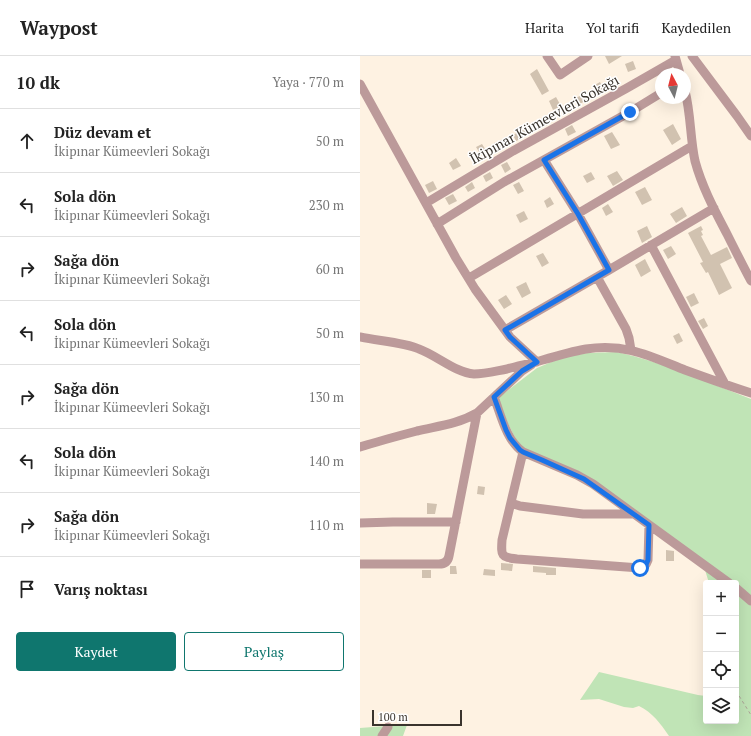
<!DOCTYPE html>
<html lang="tr">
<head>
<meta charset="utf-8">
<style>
	body { margin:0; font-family:"PT Serif",serif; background:#f6f6f6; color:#222 }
	.controls { position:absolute; right:12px; bottom:12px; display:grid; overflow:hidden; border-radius:4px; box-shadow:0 4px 16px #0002 }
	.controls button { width:36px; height:36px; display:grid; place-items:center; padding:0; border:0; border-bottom:1px solid #e0e0e0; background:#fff; color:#222; font:20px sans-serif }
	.compass { position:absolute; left:295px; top:12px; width:36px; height:36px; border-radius:50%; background:#fff; box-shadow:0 4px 16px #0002; rotate:353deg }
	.scale { position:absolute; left:12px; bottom:10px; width:90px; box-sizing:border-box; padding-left:4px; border:2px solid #3a342d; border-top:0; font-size:11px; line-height:14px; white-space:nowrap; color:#3a342d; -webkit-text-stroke:3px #fff; paint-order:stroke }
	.stop { position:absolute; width:12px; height:12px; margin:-9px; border:3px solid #1a73e8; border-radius:50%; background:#fff }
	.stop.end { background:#1a73e8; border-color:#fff; box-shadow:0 1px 4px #0008 }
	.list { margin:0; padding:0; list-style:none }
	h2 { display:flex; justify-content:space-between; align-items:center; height:52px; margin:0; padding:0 16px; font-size:17px }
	h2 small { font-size:13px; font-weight:400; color:#767676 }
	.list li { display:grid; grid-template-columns:26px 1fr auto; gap:12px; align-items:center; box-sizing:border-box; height:64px; padding:0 16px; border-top:1px solid #e0e0e0 }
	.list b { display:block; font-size:15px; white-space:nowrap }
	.list p { margin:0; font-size:13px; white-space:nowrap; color:#767676 }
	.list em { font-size:13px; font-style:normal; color:#767676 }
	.actions { display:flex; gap:8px; padding:12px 16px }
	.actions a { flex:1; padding:9px 0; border:1px solid #0f766e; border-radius:4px; text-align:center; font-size:14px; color:#0f766e }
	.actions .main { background:#0f766e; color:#fff }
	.icon { flex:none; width:22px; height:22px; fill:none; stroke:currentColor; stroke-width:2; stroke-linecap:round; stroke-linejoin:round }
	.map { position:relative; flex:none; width:391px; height:680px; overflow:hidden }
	header { display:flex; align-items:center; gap:24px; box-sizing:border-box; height:56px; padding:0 20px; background:#fff; border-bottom:1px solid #e0e0e0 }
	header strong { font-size:19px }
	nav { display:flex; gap:22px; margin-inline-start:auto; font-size:14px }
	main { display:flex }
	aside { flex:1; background:#fff }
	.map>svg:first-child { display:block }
</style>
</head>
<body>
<header>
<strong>Waypost</strong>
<nav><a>Harita</a><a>Yol tarifi</a><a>Kaydedilen</a></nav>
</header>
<main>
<aside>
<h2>10 dk<small>Yaya · 770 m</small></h2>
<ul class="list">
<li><svg class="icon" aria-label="ahead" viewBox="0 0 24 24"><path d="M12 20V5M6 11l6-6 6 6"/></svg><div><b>Düz devam et</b><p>İkipınar Kümeevleri Sokağı</p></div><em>50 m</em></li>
<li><svg class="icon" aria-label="left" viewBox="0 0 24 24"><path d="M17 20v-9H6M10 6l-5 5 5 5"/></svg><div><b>Sola dön</b><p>İkipınar Kümeevleri Sokağı</p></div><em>230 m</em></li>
<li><svg class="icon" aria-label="right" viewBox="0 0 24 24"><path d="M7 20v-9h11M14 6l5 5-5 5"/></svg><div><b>Sağa dön</b><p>İkipınar Kümeevleri Sokağı</p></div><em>60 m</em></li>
<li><svg class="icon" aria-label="left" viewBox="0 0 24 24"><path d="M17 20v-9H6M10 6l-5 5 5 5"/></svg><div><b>Sola dön</b><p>İkipınar Kümeevleri Sokağı</p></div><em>50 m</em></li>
<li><svg class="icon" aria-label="right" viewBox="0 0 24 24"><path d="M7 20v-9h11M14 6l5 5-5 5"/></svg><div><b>Sağa dön</b><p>İkipınar Kümeevleri Sokağı</p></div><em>130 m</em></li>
<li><svg class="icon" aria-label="left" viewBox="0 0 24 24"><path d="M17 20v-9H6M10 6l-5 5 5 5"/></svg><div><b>Sola dön</b><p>İkipınar Kümeevleri Sokağı</p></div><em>140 m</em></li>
<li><svg class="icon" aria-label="right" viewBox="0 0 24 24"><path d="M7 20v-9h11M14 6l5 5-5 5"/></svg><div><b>Sağa dön</b><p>İkipınar Kümeevleri Sokağı</p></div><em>110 m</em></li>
<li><svg class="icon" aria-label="arrive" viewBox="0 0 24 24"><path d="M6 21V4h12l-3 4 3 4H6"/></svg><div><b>Varış noktası</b></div></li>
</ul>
<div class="actions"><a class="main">Kaydet</a><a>Paylaş</a></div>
</aside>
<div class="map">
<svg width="391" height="680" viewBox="0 0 391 680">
	<rect width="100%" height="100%" fill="#fef2e2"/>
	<path fill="#c0e4b6" d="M257,296C303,306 347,326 391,343V680H309C300,667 293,657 279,650L273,652L264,651L239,643L220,644L239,616L338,639L346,640V665H376V527H349L345,514L234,424L164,394C151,378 145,361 138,342L177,312L201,302L227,297Z
		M47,669L43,680H0V672L26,670Z"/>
	<path fill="#d1c2b0" d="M245,0H262L249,8Z
		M273,5L276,13L268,16L265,8Z
		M177,13L189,35L182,39L170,18Z
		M240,26L244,34L237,37L233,30Z
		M225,37L228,43L220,48L216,42Z
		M196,41L201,50L193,54L189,45Z
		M183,62L187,69L178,74V73L162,81L163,82L156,85L153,79L164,73L163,72Z
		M313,68L321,83L312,89L303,74Z
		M212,69L216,76L208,80L205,73Z
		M252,76L260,89L251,93L244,80Z
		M142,84L145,92L137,95L134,87Z
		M122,88L127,96L121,99L116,91Z
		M96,102L101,110L93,114L89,107Z
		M147,106L151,113L145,117L141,109Z
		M257,115L263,124L253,130L247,120Z
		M130,116L133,122L126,126L123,120Z
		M231,116L235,123L227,127L223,120Z
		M73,125L77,133L69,137L65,129Z
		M112,126L115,132L108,136L105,131Z
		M159,126L164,135L158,138L153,129Z
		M285,131L292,144L282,149L275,136Z
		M93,138L97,145L89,149L85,142Z
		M190,141L194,148L187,152L184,145Z
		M248,148L253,156L246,160L242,152Z
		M322,151L327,160L316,167L310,158Z
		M164,155L168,163L160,167L156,159Z
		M287,170L292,181L282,187L277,175Z
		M341,170L343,174L341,175L343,179L341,180L351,199L367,191L372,202L360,208L372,232L359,239L348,216L346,217L340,207L343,206L328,177Z
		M311,190L316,198L308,203L303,194Z
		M183,197L189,207L182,211L176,200Z
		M285,203L291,215L281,221L275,209Z
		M166,226L171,237L162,242L156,231Z
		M334,237L339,247L331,251L326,241Z
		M146,239L152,248L144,253L138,244Z
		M344,262L348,270L343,273L338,265Z
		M319,277L323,285L317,288L313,280Z
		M118,430L125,431L124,439L117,438Z
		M67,447L77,448L75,458H67Z
		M306,494L314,495V505H306Z
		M141,507L153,508L152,515L141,514Z
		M90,510H96L97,518H90Z
		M173,510L196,512V519H186V517L173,516Z
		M124,513L135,514V520L123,519Z
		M62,514H71V522H62Z"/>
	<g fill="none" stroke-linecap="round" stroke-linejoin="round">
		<path stroke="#aca296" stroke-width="1" stroke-dasharray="3 3" stroke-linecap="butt" d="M351,524L352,527
			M376,635L391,659"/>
		<path stroke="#bc9a9a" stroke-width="9" d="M187,0L200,19L228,0
			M315,0L320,18
			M332,0L377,60L391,80
			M0,28L96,202L115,233L150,281L177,306
			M325,35C331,58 330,82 335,105C342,131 355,155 367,178C375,194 383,210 391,225
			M184,104L218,158L249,214
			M66,147L153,95L267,32L316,4
			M77,168L144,126L270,56L301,37
			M291,189L365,328
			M237,221L266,273L269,282L271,294
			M109,222L332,90
			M145,274L249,214L354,152
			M0,281C18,285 43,286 59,293C76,299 96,317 114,318C125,318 136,315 147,313C157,310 167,308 176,306C193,301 209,296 226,293C266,287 290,300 325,314C347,322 369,330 391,337
			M134,341C141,359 146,384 163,396L217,419L233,428L369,527
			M0,391C19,385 38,380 57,375C78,370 98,368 117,357L162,315L171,309
			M163,396L142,484C141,500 141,501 157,503L280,512C285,511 286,509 288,504L289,469
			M151,447L160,450L223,458H273
			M0,467L33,466H96
			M0,508H79C85,508 88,505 89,500L117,357
			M376,532L391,545
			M22,680L28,671"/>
	</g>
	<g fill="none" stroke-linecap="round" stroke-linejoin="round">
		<path stroke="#1a73e8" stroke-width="5" d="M270,56L184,104L218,158L249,214L145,274L150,281L177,306L162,315L134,341L146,374L150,382L160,394L163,396L182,404L224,423L289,469L288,504C286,509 285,511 280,512"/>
	</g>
	<g text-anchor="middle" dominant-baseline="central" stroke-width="3" stroke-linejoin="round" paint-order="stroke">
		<g font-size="14" fill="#3a342d" stroke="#fff">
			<text transform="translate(184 63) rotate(-29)">İkipınar Kümeevleri Sokağı</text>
		</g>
	</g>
</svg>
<div class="controls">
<button>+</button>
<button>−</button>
<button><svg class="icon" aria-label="locate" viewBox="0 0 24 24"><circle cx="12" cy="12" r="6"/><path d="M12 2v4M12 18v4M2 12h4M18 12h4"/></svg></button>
<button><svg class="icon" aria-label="layers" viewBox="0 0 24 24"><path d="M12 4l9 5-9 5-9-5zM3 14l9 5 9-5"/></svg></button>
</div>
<svg class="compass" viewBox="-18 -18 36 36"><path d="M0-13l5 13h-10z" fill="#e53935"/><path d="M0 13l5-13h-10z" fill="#767676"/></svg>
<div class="scale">100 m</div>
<div class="stop" style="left:280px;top:512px"></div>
<div class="stop end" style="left:270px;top:56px"></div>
</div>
</main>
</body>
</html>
